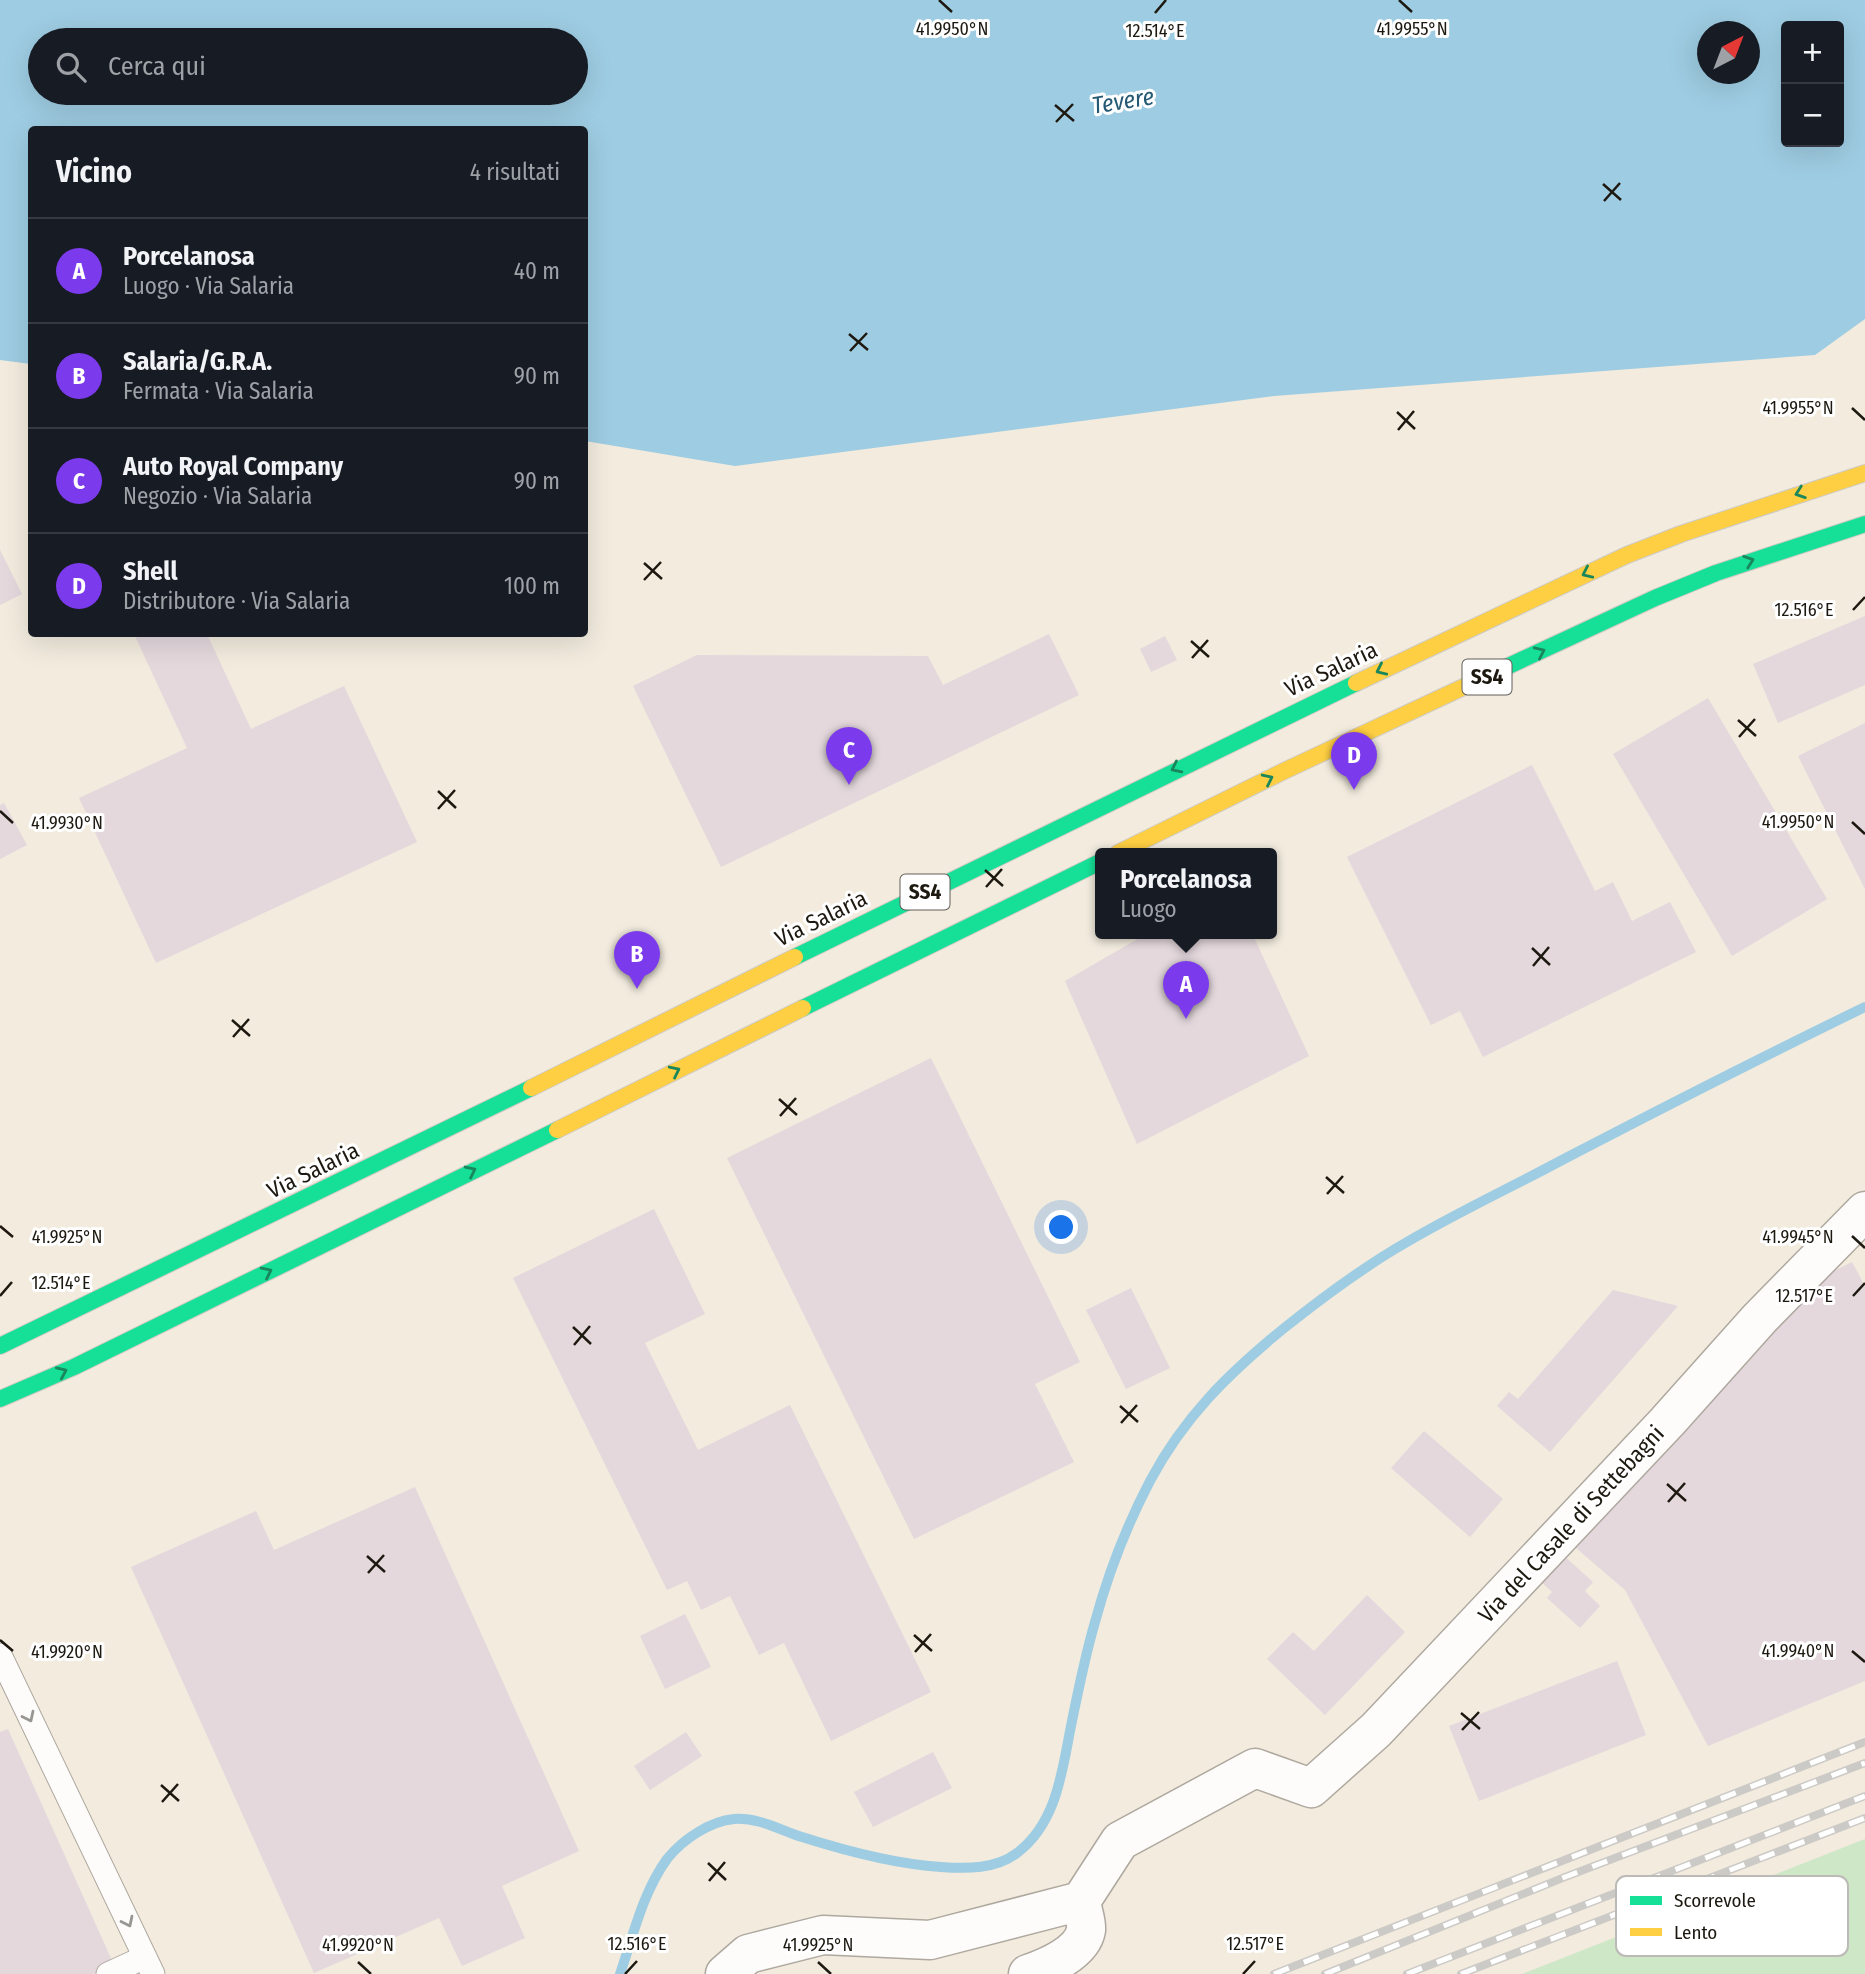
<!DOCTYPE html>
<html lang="it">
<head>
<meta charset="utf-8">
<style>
	body { margin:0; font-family:"Fira Sans Condensed",sans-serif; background:#242831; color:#f1f3f6 }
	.controls { position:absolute; right:21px; top:21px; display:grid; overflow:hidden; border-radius:7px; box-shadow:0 7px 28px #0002 }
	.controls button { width:63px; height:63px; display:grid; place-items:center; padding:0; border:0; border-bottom:2px solid #363941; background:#171b24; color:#f1f3f6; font:35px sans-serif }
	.compass { position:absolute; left:1697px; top:21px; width:63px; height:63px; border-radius:50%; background:#171b24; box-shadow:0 7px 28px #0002; rotate:42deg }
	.you { position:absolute; left:1062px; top:1228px; width:24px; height:24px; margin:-18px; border:5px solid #fff; border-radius:50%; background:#1a73e8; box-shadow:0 0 0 10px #1a73e833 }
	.badge { display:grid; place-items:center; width:46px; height:46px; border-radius:50%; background:#7c3aed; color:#fff; font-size:23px; font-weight:700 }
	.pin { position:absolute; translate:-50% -58px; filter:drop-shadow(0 2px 4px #0008) }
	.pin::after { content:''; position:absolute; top:37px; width:24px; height:21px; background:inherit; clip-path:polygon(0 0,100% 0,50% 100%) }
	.popup { position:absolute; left:1095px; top:848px; width:182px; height:91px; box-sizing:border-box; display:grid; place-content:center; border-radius:7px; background:#171b24; filter:drop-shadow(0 2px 5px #0005); font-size:23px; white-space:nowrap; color:#9ea1a6 }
	.popup b { font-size:26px; color:#f1f3f6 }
	.popup::after { content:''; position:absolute; left:50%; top:100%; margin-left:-14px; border:14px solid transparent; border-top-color:#171b24 }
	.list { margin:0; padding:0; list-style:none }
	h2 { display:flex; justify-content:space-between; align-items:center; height:91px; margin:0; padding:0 28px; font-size:30px }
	h2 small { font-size:23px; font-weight:400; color:#9ea1a6 }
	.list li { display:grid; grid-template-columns:46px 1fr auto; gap:21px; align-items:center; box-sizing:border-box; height:105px; padding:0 28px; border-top:2px solid #363941 }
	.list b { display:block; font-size:26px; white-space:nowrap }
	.list p { margin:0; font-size:23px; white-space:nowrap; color:#9ea1a6 }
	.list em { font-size:23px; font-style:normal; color:#9ea1a6 }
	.icon { flex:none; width:38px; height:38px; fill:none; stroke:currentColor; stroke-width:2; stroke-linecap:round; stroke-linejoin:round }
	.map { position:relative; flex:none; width:1865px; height:1974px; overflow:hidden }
	.search { position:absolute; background:#171b24; box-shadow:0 7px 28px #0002; left:28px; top:28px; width:560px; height:77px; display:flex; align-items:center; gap:18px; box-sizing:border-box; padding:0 24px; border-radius:38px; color:#9ea1a6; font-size:26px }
	.panel { position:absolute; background:#171b24; box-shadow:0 7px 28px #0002; left:28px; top:126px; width:560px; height:511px; border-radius:7px }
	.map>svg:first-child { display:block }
</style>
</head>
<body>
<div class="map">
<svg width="1865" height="1974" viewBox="0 0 1865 1974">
	<rect width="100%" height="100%" fill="#f2ebde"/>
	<path fill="#cee7c7" d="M1865,1839V1974H1522Z"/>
	<path fill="#9ecce2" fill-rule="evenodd" d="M0,0H1865V319L1815,355L1274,396L735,466L585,441L584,130H32L31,364L0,360ZM1786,26H1839V142H1786ZM1708,32H1750V74H1708ZM40,40H576V93H40Z"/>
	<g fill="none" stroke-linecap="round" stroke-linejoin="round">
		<path stroke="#9ecce2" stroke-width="10" d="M620,1974C633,1936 643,1892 667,1859C682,1840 710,1821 734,1819C758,1817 780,1830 802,1837C846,1851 894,1864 941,1867C967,1869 996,1869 1017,1853C1057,1823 1062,1771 1071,1726C1078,1691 1085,1656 1095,1622C1108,1574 1127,1525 1150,1481C1184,1417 1228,1374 1283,1329C1323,1297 1363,1267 1407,1242C1458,1212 1512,1187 1564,1159C1664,1107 1764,1056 1865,1007"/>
	</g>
	<path fill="#e4d8dd" d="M0,550L22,594L0,605Z
		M1865,616V685L1778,723L1753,664Z
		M134,634H207L251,729L344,686L417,842L156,963L79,798L187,748Z
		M1049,634L1079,695L721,867L633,686L697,655L928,656L943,685Z
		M1165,636L1177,660L1151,672L1140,649Z
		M1708,698L1827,899L1732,956L1613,754Z
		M1865,723V889L1798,756Z
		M1532,765L1595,891L1613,882L1632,921L1670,902L1696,952L1483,1057L1460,1011L1431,1025L1347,857Z
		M4,803L27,845L0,859V805Z
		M1148,933H1252L1309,1056L1137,1144L1065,981Z
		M931,1058L1080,1362L1035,1384L1074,1462L914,1539L727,1158Z
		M654,1209L705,1314L645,1343L698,1450L790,1405L931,1692L831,1741L784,1643L759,1655L730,1596L701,1610L687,1581L667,1590L513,1278Z
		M1852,1262L1865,1286V1681L1708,1746L1625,1590L1576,1548L1814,1281Z
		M1131,1288L1170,1368L1126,1389L1086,1310Z
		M1613,1290L1678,1306L1550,1452L1497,1406L1509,1392L1518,1399Z
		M1424,1431L1503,1499L1470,1537L1391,1468Z
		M415,1487L579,1851L502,1886L525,1938L462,1966L439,1918L314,1973L131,1567L256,1511L274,1550Z
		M1561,1553L1593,1582L1585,1591L1600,1606L1580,1628L1547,1598L1552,1592L1537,1578Z
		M1367,1595L1405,1632L1325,1715L1267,1659L1293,1632L1314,1651Z
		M685,1614L711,1667L665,1689L640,1636Z
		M1617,1661L1646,1735L1479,1801L1449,1726Z
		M8,1729L114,1965L93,1974H0V1732Z
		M686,1732L702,1756L650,1790L634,1766Z
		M933,1752L952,1788L873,1827L854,1792Z"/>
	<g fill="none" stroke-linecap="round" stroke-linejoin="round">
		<defs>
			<path id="lane" d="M0,1655L153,1974
				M108,1974L145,1957"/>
			<path id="street" d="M725,1974L748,1954L823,1935L930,1940L1081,1901L1120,1841L1255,1768L1311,1788L1376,1730L1667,1422L1760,1318L1865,1211
				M1028,1974C1048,1967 1082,1953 1086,1930C1087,1922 1082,1910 1081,1901"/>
			<path id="fast" d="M1502,669L1655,598L1716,573L1865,524
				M795,957L1356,683
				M803,1008L1100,862
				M0,1346L531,1088
				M0,1399L74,1367L557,1130"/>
			<path id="slow" d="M1356,683L1627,555L1681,534L1865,473
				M1118,853L1284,771L1502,669
				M531,1088L795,957
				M557,1130L803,1008"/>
		</defs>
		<use href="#lane" stroke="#aea89f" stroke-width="25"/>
		<use href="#street" stroke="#aea89f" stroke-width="41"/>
		<use href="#fast" stroke="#cdcac3" stroke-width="18"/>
		<use href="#slow" stroke="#cdcac3" stroke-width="18"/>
		<use href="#lane" stroke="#fdfcfa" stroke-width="23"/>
		<use href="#street" stroke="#fdfcfa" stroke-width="38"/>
		<use href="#fast" stroke="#16e098" stroke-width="16"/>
		<use href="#slow" stroke="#ffcf43" stroke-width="16"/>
		<defs>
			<path id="rail" d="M1274,1974L1865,1742
				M1325,1974L1565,1877L1865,1763
				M1407,1974L1865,1796
				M1461,1974L1865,1818"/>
		</defs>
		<use href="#rail" stroke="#cccac6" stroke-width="8"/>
		<use href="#rail" stroke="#fff" stroke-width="5" stroke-dasharray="16" stroke-linecap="butt"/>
	</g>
	<defs><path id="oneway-chevron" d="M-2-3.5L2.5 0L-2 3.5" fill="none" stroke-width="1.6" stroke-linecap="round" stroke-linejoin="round" transform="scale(1.75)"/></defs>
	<g stroke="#19865b">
		<use href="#oneway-chevron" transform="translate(1800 493) rotate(161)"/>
		<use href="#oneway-chevron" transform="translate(1749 561) rotate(-19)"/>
		<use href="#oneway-chevron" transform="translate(1587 573) rotate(155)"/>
		<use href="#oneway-chevron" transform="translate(1540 652) rotate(-25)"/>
		<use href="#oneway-chevron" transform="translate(1381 670) rotate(155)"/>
		<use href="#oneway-chevron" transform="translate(1176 768) rotate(154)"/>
		<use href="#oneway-chevron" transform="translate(1268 779) rotate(-26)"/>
		<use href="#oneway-chevron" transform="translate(675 1071) rotate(-26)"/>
		<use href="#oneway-chevron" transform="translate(471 1171) rotate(-26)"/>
		<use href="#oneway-chevron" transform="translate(267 1272) rotate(-26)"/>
		<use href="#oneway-chevron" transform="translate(62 1372) rotate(-24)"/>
	</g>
	<g stroke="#989691">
		<use href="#oneway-chevron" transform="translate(29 1717) rotate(64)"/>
		<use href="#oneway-chevron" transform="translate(128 1922) rotate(64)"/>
	</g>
	<path fill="none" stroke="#1d1910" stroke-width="2.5" d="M939,0L952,12M1399,0L1412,12M1155,13L1166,0M1055,105L1074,121M1056,122L1073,104M1603,184L1621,200M1604,201L1620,183M849,334L868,350M850,351L867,333M1852,408L1865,420M1397,412L1415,429M1398,430L1414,411M644,563L662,579M644,580L661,562M1853,610L1865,597M1191,641L1209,657M1192,658L1208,640M1738,720L1756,736M1739,737L1755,719M438,791L456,808M438,809L455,790M0,811L13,823M1852,822L1865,834M985,870L1003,886M986,887L1002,869M1532,948L1550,965M1533,966L1549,947M232,1020L250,1036M233,1037L249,1019M779,1099L797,1115M780,1116L796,1098M1326,1177L1344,1193M1327,1194L1343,1176M0,1226L13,1237M1852,1236L1865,1248M0,1296L12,1282M1853,1296L1865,1283M573,1327L591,1344M574,1345L590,1326M1120,1406L1138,1422M1121,1423L1137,1405M1667,1484L1686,1501M1668,1502L1685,1483M367,1556L385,1572M368,1573L384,1555M914,1635L932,1651M0,1640L13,1651M1852,1651L1865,1662M915,1652L931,1634M1461,1713L1480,1729M1462,1730L1479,1712M161,1785L179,1801M162,1802L178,1784M708,1863L726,1880M709,1881L725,1862M358,1962L371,1974M818,1962L831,1974M625,1974L637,1961M1243,1974L1255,1961"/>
	<g text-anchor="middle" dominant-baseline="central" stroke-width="6" stroke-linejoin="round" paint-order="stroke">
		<g fill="#fff" stroke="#615e58" stroke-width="2">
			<rect x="1462.5" y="659.5" width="49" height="35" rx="5"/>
			<rect x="900.5" y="874.5" width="49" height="35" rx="5"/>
		</g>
		<g font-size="21" font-weight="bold" fill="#1d1910">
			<text x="1487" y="677">SS4</text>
			<text x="925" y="892">SS4</text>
		</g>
		<g font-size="23" fill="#1d1910" stroke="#fff">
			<text transform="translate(1331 669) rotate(-25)">Via Salaria</text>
			<text transform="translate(821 918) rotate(-26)">Via Salaria</text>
			<text transform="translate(313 1170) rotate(-26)">Via Salaria</text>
			<text transform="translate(1571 1524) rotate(-47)">Via del Casale di Settebagni</text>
		</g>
		<g font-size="24" font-style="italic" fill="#245974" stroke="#fff">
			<text transform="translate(1123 101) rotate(-9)">Tevere</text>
		</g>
	</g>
	<rect x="1616" y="1876" width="232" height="80" rx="10" fill="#fff" stroke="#bbbab7" stroke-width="2"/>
	<rect x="1630" y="1896" width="32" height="9" fill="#16e098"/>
	<rect x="1630" y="1928" width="32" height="8" fill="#ffcf43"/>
	<g font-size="19" fill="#1d1910">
		<text x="1674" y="1907">Scorrevole</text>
		<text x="1674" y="1939">Lento</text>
	</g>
	<g font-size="18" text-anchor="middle" fill="#1d1910" stroke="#fff" stroke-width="6" stroke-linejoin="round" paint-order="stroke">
		<text x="952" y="35">41.9950°N</text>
		<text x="1412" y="35">41.9955°N</text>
		<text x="1155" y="37">12.514°E</text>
		<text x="1798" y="414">41.9955°N</text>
		<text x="1804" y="616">12.516°E</text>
		<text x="1798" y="828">41.9950°N</text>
		<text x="67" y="829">41.9930°N</text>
		<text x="1798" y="1243">41.9945°N</text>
		<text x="67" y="1243">41.9925°N</text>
		<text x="61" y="1289">12.514°E</text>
		<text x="1804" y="1302">12.517°E</text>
		<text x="1798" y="1657">41.9940°N</text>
		<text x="67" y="1658">41.9920°N</text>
		<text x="637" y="1950">12.516°E</text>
		<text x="1255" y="1950">12.517°E</text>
		<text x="358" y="1951">41.9920°N</text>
		<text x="818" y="1951">41.9925°N</text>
	</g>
</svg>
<div class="controls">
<button>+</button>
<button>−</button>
</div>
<svg class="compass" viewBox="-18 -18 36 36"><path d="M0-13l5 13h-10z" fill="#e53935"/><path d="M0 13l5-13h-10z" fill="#9ea1a6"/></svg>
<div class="you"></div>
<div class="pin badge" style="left:1186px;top:1019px">A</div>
<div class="popup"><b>Porcelanosa</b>Luogo</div>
<div class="pin badge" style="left:637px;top:989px">B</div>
<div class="pin badge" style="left:849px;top:785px">C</div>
<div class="pin badge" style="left:1354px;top:790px">D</div>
<div class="search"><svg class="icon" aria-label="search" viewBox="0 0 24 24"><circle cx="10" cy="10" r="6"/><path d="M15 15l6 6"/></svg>Cerca qui</div>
<section class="panel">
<h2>Vicino<small>4 risultati</small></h2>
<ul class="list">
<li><span class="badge">A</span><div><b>Porcelanosa</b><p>Luogo · Via Salaria</p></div><em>40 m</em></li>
<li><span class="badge">B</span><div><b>Salaria/G.R.A.</b><p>Fermata · Via Salaria</p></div><em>90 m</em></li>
<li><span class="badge">C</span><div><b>Auto Royal Company</b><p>Negozio · Via Salaria</p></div><em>90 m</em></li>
<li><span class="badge">D</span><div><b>Shell</b><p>Distributore · Via Salaria</p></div><em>100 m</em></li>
</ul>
</section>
</div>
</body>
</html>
